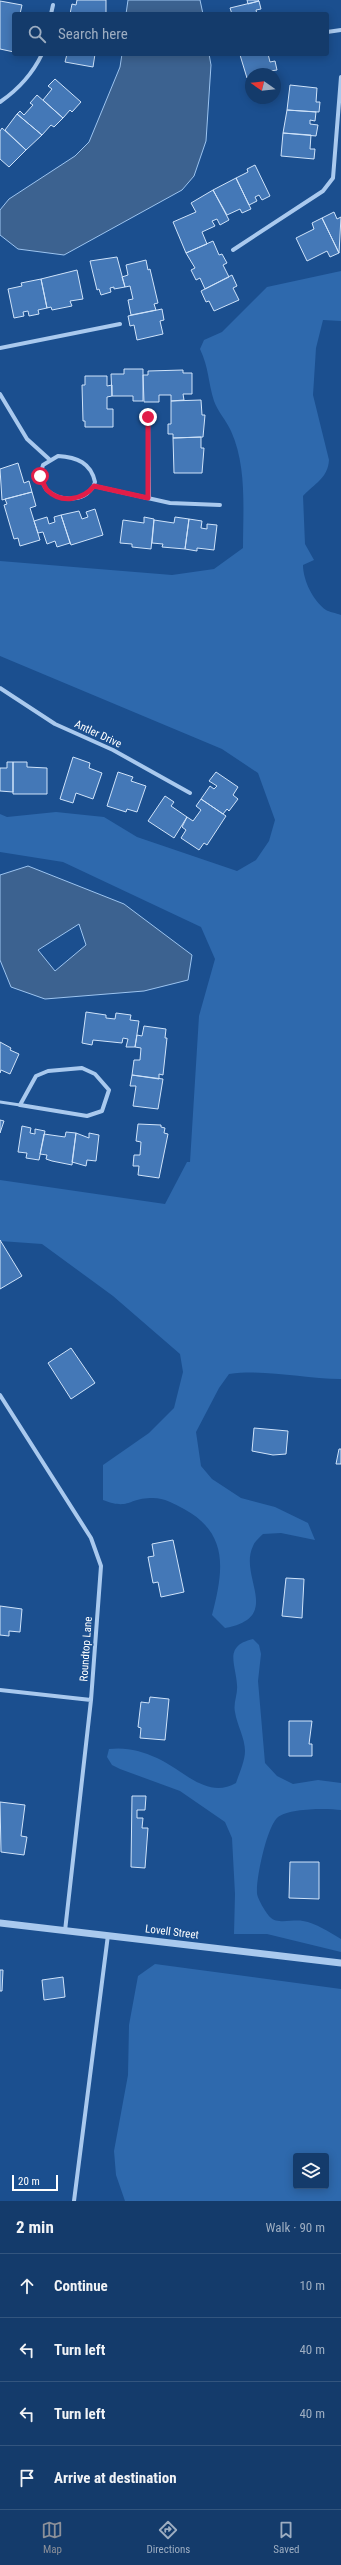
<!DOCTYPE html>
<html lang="en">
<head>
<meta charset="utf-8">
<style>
	body { margin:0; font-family:"Roboto Condensed",sans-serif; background:#1d4271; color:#f1f3f6 }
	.controls { position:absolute; right:12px; bottom:12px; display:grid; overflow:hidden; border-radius:4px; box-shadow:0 2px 10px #0003 }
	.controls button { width:36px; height:36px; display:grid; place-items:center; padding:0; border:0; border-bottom:1px solid #33557e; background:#143b6b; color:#f1f3f6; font:20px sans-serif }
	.compass { position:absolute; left:245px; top:68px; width:36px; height:36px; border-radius:50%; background:#143b6b; box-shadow:0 2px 10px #0003; rotate:284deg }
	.scale { position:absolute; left:12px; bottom:10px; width:46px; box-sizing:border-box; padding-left:4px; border:2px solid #fff; border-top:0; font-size:11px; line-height:14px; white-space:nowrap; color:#fff; -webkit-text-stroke:3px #1b4f8f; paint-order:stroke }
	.stop { position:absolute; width:12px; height:12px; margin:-9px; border:3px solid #e11d48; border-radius:50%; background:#fff }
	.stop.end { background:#e11d48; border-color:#fff; box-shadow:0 1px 4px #0008 }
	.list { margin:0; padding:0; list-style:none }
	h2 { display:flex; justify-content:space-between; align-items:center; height:52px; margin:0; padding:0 16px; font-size:17px }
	h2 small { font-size:13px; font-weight:400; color:#9dadc1 }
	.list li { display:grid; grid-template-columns:26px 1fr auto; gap:12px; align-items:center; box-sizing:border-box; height:64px; padding:0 16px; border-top:1px solid #33557e }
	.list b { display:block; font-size:15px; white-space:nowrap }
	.list em { font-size:13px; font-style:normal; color:#9dadc1 }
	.icon { flex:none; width:22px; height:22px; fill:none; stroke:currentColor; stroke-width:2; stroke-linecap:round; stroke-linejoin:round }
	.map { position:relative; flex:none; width:341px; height:2201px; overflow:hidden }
	.search { position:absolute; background:#143b6b; box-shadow:0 2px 10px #0003; left:12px; right:12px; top:12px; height:44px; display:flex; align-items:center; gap:10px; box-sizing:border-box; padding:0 14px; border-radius:4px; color:#9dadc1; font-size:15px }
	.sheet { height:308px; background:#143b6b }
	nav { display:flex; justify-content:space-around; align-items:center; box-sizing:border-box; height:56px; border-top:1px solid #33557e; background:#143b6b; font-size:11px; color:#9dadc1 }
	nav a { display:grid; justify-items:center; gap:2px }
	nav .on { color:#8c9099 }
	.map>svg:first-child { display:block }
</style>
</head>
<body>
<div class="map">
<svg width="341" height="2201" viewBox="0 0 341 2201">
	<rect width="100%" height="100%" fill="#1b4f8f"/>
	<path fill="#2e69ad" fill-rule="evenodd" d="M341,271V321L323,320L316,348L313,395L329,460C328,478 314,484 303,496L305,544L314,560L303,565C303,580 313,601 326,610C329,612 336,613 341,615V1379C304,1379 266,1369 229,1374L219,1388L196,1432L201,1466L212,1479L241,1498L275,1507L308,1523L315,1540L281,1533L263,1534C260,1537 255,1541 253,1546C238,1577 284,1617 225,1628L212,1615C223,1572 230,1534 184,1509C173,1503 163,1497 150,1498C127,1499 129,1510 103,1500V1465L149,1433L174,1408L183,1372L180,1354L113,1296L42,1244L0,1241V1180L165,1204L187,1162H190L199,1016L215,959L201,927L63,862L0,852V814L7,817L56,812L104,817L137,837L237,871L256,860L269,841L275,820L258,773L222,749L0,656V561L172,575L214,569L243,548C243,510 247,466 231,431C226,420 218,412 214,401C208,382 209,368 200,349L204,340L222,332L267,287Z
		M253,1639L259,1645L261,1654L258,1681L265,1763L277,1776L293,1784L318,1780L341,1783V1810C327,1808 290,1808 278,1817C267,1826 256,1878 257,1893C257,1898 266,1913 270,1917C278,1925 292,1919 303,1921C316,1923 329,1932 341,1939V1952L267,1934H234L235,1894L232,1838L225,1822L180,1791L120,1769L112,1765L107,1757L109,1749C127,1747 141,1751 157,1758C182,1769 207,1800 236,1783C239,1774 245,1761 245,1751C245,1738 237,1725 235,1712C233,1703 238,1694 237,1685C236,1664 223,1646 253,1639Z
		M155,1964L341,1989V2201H125L116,2175L114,2151L128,2075L129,2025L138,1976ZM296,2156H326V2186H296Z"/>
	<path fill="#3c6290" stroke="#9cc4f0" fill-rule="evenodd" d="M128,0H200L203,14H126Z
		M122,54H209L211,65L206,141L194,176L182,190L64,255L18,249L0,235V210L9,199L75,156L89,142L120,67Z
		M28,866L124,904L192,955L188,980L144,991L45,999L11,987L0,960V875ZM79,924L86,945L55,971L38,950Z"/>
	<path fill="#4478b7" stroke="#cfe3fa" d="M77,0H106V14H70L72,4L76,5Z
		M247,0H258L259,1L248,4Z
		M0,1L22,5L20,14H14V52L0,49Z
		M259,1L261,9L256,10L257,14H232L230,8Z
		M67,54H95L93,67L65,62Z
		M268,54L270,62L275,61L277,70L251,74V77L247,78L240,55Z
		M55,79L81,102L72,112L70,110L63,118L43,100L52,89L48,86Z
		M290,85L317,88L316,102H320L319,112L287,110Z
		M37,95L63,118L54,127L51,125L42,135L17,114L20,111L24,115L33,105L30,103Z
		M287,110L316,112L315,121L310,120V124L318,125L316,136L283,133Z
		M17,114L42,135L26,150L5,130Z
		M2,128L26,150L9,167L0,159V131Z
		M283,133L311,135L310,149H315L314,159L281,156Z
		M255,165L270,196L262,200L259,195L255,197L257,201L249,205L236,178L248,172L247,169Z
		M236,178L251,209L242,213L240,209L227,215L213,190Z
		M213,190L229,220L220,225L217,219L212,221L215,226L202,232L207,244L186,253L173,222L196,212L191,203Z
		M334,212L337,219L341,217L339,253L322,218Z
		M322,218L339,253L330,257L327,251L307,261L296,238L314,229L312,223Z
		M213,241L219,255L222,254L227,263L223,265L229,277L205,289L200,278L196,280L191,270L195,268L186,253Z
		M117,257L125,287L114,289V287L110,288L111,292L101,295L99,289L97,290L90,261Z
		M146,260L148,270L150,269L158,303L154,304L156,310L131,315L128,300L133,299L130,286L125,287L122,277L128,275L126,265Z
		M77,270L83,299L70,301L72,306L52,310L51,307L47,308L41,279Z
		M232,275L237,286L233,288L239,300L214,311L209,301L206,302L201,291Z
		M41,279L47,308L38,310L39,314L29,316L28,311L23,312L24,316L14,318L8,289L22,286L21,283Z
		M162,309L164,320L160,321L163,334L137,340L134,325L130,326L128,316Z
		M124,369H143V401H133V396H112L111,374H124Z
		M183,370V373H192V394H183L184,400L171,401V395H159V402H144L143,375H148V371Z
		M85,376H107V386L112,385V396L107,397V409H113V427H85V421H83L82,385H85Z
		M201,400L202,415H205L203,437L173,438V434H168V424H171V401Z
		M201,437V448H204L202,473H174L173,438Z
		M18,463L24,483L29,481L32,492L2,500L0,469Z
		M32,492L36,506L30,508L40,540L20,546L18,538L14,539L4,505L7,504L5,499Z
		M95,509L103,535L71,545L61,515L79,511L82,519L88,517L86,512Z
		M61,515L70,543L57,547L55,541L47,544L43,532L38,533L34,521L47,517L49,524L55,522L54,517Z
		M144,517L154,519L151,549L132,547V544L120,543L123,520L144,523Z
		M175,517L189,519L185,549L162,547L163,544L152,543L154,520L174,523Z
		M189,519L202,521L201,528L207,529V524L217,525L214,550L197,548V551L185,549Z
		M73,757L90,763L89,768L102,773L93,799L76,793L73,803L60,799Z
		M7,762H13V792L0,791V768H7Z
		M13,762H27V767L47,768V794H13Z
		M118,772L133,777L131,781L146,786L137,812L127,809L126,812L107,806Z
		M216,772L238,787L233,795L238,799L229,811L227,809L223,814L201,799L210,786L214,789L217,786L209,781Z
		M165,796L174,802L171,806L187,817L174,838L148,821Z
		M201,799L226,816L207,845L204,843L199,850L181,838L186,830L182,827L187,817L193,821L201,810L196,806Z
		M86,1012L106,1015V1018L115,1019L116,1013L131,1015L130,1020L139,1021L135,1047H126L128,1039L123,1038L122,1043L93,1040L92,1045L82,1043Z
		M144,1026L166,1029L165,1038H167L163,1075L159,1074V1079L132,1075L134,1060H140L141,1048L135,1047L137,1035L142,1036Z
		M0,1042L11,1048L10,1050L19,1054L10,1074L1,1070L0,1073Z
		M132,1075L163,1079L158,1109L133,1106L136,1086H130Z
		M0,1120L4,1121L0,1133Z
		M138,1124L161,1125V1127L165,1128L164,1133L168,1134L159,1178L138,1175L139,1166H133L134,1155H140L141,1142L136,1141Z
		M22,1126L31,1128L30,1133L35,1134V1129L45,1131L39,1160L26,1158L27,1153L18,1152Z
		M66,1132L76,1133L72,1165L52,1161L46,1159L47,1155L40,1154L44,1134L65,1137Z
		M76,1133L89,1138V1133L99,1135L96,1161L87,1160L86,1166L72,1162Z
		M0,1240L22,1276L0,1289Z
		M71,1348L95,1383L71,1399L48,1363Z
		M254,1428L288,1431L286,1454L273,1455L252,1451Z
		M339,1449H341V1464H336Z
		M173,1540L184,1592L161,1597L158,1582L153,1583L148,1557L154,1556L152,1544Z
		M286,1578L304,1579L302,1618L282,1616Z
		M0,1606L22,1609L20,1632L9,1631V1636L0,1635Z
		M150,1697L169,1699L165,1740L140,1738L141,1728L138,1727L141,1702L149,1703Z
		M289,1721H312L309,1744H312V1756H289Z
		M132,1796H146L145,1810H137V1818H143L142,1828H148L145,1868L131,1867Z
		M0,1802L25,1805L21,1836L27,1837L24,1855L1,1852Z
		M290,1862H319V1899L289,1898Z
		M0,1970H3L2,1991H0Z
		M63,1977L65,1997L44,2000L42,1980Z"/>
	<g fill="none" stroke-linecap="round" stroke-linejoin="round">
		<path stroke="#a9c9ee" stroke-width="3" d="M0,1102L20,1105"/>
		<path stroke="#a9c9ee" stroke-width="4" d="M51,14L53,5
			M327,32L341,30
			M0,102C19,89 32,75 42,54
			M233,250L323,191L333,178L341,77
			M0,348L120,324
			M0,394L27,439L49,459
			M148,417L149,498
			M58,456C77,457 91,463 95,482C89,502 61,503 47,490C44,487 42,480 40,476L43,465Z
			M94,486L170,503L220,505
			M0,688L55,724L113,750L190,793
			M82,1068L95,1074L109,1090L102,1111L87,1116L20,1105L36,1076L48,1071Z
			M0,1395L91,1538L101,1566L91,1700L65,1931
			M0,1690L91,1700
			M74,2201L108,1935"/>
		<path stroke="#a9c9ee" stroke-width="7" d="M0,1923L341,1963"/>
	</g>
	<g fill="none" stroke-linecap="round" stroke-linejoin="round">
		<path stroke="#e11d48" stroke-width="5" d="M40,476C42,480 44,486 47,490C61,504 83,500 94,486L148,498V417"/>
	</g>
	<g text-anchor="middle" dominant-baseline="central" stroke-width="3" stroke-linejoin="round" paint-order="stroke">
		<g font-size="11" fill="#fff" stroke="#1b4f8f">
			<text transform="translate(98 734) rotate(25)">Antler Drive</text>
			<text transform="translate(86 1649) rotate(-86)">Roundtop Lane</text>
			<text transform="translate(172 1932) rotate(7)">Lovell Street</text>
		</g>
	</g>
</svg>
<div class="controls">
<button><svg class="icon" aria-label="layers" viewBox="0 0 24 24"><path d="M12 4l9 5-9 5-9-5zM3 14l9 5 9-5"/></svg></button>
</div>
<svg class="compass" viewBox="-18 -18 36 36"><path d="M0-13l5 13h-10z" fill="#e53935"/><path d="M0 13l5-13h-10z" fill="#9dadc1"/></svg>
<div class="scale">20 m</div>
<div class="stop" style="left:40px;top:476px"></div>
<div class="stop end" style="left:148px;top:417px"></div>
<div class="search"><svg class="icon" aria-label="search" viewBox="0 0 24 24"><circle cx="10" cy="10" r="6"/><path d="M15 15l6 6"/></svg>Search here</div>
</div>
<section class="sheet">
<h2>2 min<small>Walk · 90 m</small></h2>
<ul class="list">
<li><svg class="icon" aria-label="ahead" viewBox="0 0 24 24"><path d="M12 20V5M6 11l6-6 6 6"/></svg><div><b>Continue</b></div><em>10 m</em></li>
<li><svg class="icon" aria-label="left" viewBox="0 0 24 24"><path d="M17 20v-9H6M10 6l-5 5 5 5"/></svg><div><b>Turn left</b></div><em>40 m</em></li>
<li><svg class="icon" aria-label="left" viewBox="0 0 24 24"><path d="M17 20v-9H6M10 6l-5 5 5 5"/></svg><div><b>Turn left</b></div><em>40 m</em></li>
<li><svg class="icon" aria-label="arrive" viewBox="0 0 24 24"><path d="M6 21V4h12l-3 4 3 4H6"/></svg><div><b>Arrive at destination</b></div></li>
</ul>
</section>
<nav>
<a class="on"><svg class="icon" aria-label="map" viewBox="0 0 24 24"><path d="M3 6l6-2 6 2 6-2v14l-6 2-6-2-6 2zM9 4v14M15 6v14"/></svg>Map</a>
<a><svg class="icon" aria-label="directions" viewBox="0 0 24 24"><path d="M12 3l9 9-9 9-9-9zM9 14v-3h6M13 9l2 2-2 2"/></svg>Directions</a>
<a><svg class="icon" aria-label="saved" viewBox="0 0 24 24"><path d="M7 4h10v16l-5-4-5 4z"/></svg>Saved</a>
</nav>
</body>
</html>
